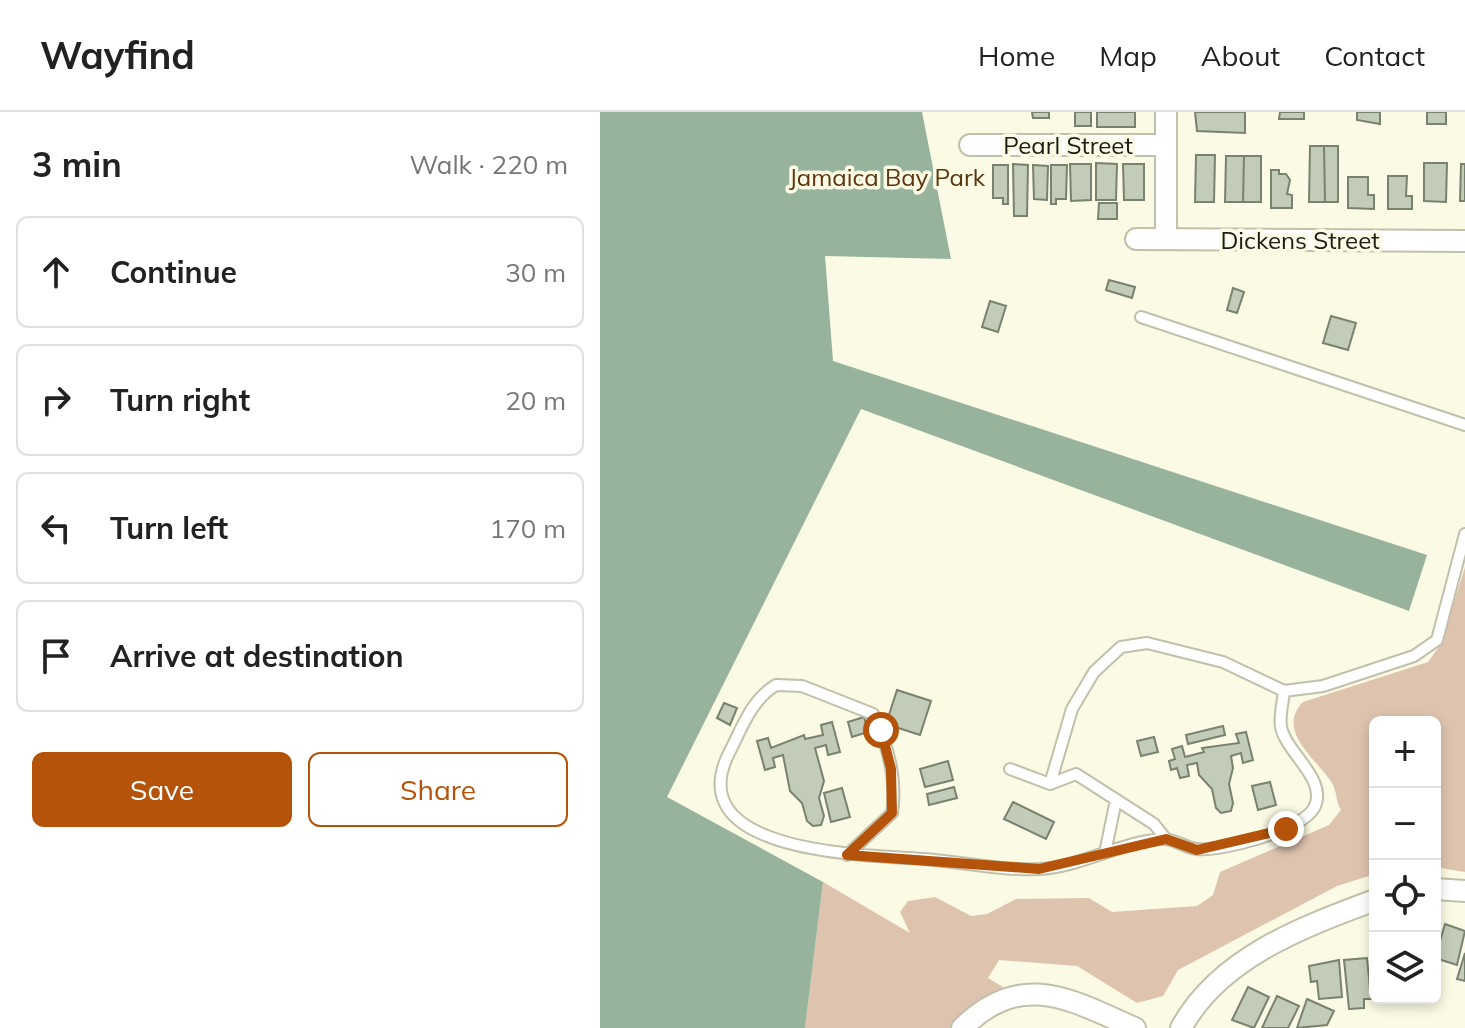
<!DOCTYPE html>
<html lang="en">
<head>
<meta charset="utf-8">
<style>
	body { margin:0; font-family:Mulish,sans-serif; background:#f6f6f6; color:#222 }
	.controls { position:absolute; right:24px; bottom:24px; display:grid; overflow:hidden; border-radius:12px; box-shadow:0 4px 12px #0003 }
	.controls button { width:72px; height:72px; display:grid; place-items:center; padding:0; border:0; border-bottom:2px solid #e0e0e0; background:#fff; color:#222; font:40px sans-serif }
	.stop { position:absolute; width:24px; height:24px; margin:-18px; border:6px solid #b45309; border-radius:50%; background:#fff }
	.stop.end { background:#b45309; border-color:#fff; box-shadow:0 2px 8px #0008 }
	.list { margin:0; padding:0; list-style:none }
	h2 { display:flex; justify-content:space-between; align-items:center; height:104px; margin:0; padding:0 32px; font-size:34px }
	h2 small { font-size:26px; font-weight:400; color:#767676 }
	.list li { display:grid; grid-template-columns:52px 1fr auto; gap:24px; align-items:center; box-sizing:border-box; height:112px; margin:0 16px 16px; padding:0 16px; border:2px solid #e0e0e0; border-radius:12px }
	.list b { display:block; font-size:30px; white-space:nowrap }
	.list em { font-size:26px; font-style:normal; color:#767676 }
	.actions { display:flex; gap:16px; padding:24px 32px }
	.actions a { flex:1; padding:18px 0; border:2px solid #b45309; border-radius:12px; text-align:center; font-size:28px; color:#b45309 }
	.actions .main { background:#b45309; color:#fff }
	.icon { flex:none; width:44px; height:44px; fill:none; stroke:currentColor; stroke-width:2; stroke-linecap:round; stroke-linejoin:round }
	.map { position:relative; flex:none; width:865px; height:916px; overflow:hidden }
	header { display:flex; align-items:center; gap:48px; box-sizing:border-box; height:112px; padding:0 40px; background:#fff; border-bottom:2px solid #e0e0e0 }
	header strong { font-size:38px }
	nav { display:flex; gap:44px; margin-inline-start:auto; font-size:28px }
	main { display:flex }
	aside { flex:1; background:#fff }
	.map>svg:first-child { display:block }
</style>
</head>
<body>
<header>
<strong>Wayfind</strong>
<nav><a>Home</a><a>Map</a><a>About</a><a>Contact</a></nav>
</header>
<main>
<aside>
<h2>3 min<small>Walk · 220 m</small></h2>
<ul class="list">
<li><svg class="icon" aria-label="ahead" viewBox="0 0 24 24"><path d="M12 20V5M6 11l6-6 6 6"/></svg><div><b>Continue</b></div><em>30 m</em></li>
<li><svg class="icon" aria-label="right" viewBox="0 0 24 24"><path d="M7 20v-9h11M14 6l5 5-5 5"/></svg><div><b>Turn right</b></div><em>20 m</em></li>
<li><svg class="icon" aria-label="left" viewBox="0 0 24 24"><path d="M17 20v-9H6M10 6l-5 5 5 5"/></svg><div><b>Turn left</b></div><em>170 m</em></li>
<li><svg class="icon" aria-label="arrive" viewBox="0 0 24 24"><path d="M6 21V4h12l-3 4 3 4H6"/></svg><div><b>Arrive at destination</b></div></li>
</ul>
<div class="actions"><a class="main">Save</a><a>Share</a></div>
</aside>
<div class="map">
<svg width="865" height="916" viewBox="0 0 865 916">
	<rect width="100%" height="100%" fill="#fbfae4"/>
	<path fill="#dec3ae" d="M865,455V760L835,755V610H775V762L737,774L578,858L563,884L537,891L477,854L399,848L388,866L408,878L354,916H205L223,770L310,821L300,800L308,789L335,785L371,804L387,802L416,787L489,786L512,800L597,794L613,783L620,760L729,713L741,698C736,690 737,681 733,673C720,649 674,620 703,590L828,550L841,532Z"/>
	<path fill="#97b39c" d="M0,0H322L351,147L225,144L233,249L827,443L809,499L261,297L67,685L223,770L205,916H0Z"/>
	<path fill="#c3ccb9" stroke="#79816f" stroke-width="2" d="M432,0H449V6H433Z
		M475,0H491V14H475Z
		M497,0H535V15H497Z
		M595,0H645V21L597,19Z
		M680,0H704V7H679Z
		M757,0H780V12L757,8Z
		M827,0H846V12H827Z
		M710,34H724L725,90H709Z
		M724,34H738V90H725Z
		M596,43H615L614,90H595Z
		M626,44H644L643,90H625Z
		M644,44H661V90H643Z
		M496,51L517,52L516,88H496Z
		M824,51H847L846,90L824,89Z
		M413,52L428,53L427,104H414Z
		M470,52H491V88L471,89Z
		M523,52H544V88H524Z
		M861,52H865V89H860Z
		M393,53H408V92H403V86H393Z
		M433,53L448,54L447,88L434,87Z
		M451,53H467L466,87H456V92H451Z
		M671,58H679V62H686L690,68L687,82L692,83V96H671Z
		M788,64H807L806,84H812V97H788Z
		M748,65H768V83H774V97L748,96Z
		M499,91H517V107H498Z
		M509,168L535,175L532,186L506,178Z
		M633,176L644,180L637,201L627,198Z
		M390,189L406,194L398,220L382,215Z
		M731,204L756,211L748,238L723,231Z
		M297,578L331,589L320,623L286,612Z
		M124,591L137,596L130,613L117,606Z
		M264,605L268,620L252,625L248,610Z
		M232,610L240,640L228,643L226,633L215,636L224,669L219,686L224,704L221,713L213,714L207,709L202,691L190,679L183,643L173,646L175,655L165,658L157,629L168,626L171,636L204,623L205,627L223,623L221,613Z
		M623,614L625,623L588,632L586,623Z
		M646,620L653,648L643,651L641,641L631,644L633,656L629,672L633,691L631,699L621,701L616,696L612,677L599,663L597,651L587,653L589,664L580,666L577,656L571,658L569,649L575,647L572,637L582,634L585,645L604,640L602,636L639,631L636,622Z
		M554,625L558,640L541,644L537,629Z
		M348,649L353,668L325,675L320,657Z
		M670,670L676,693L658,698L652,674Z
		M354,675L357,686L329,693L327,682Z
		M242,676L250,705L231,710L224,681Z
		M413,690L454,710L446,727L404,707Z
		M845,812L865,819L857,853L835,846Z
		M865,841V869L857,867Z
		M767,846L771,887H764V896L749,897L744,848Z
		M739,848L742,885L719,887L717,869L711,870L709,854Z
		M648,875L669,885L654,916L632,908Z
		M677,884L699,894L688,916H662Z
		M707,887L734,899L727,913L697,916Z"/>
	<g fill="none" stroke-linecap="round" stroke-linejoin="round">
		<defs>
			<path id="service" d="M541,205L865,313
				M410,657L450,672L476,662L554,712L566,727
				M450,672L472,597L494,560L521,535L547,531L623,550L684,579L723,574L814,544L837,528L865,422
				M505,741L516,688
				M247,743L292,701C297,668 288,632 273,602L202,574L176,573C151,588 142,616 129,641C78,743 271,743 325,747C362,750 402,759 439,757C481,755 520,730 562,727C574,726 585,736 597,737C621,740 702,718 714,696C729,668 686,641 681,615C679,605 683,590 684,579"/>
			<path id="minor" d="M370,33H566
				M536,127L865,129
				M566,127V0
				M835,777L865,779
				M362,916C423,857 470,888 535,916
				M581,916C620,845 703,815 775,788"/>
		</defs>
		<use href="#service" stroke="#c1c0ab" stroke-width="14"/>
		<use href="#minor" stroke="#c1c0ab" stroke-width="24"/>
		<use href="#service" stroke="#fff" stroke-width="10"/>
		<use href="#minor" stroke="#fff" stroke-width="20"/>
	</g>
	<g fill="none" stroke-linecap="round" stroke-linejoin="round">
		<path stroke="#b45309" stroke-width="10" d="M281,618L291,657L292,701L247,743L439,757L566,727L597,738L686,717"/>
	</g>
	<g text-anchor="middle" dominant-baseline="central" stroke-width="7" stroke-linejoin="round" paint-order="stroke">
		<g font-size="24" fill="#1c1b14" stroke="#fbfae4">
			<text x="468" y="33">Pearl Street</text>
			<text x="700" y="128">Dickens Street</text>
		</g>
		<g font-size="24" fill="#5c350e" stroke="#fbfae4">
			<text x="287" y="65">Jamaica Bay Park</text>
		</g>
	</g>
</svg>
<div class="controls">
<button>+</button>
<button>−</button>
<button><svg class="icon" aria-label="locate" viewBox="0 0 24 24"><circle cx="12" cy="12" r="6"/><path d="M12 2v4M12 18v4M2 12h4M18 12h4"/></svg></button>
<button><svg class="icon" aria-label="layers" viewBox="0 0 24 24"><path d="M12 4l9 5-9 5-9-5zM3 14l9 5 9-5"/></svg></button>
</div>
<div class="stop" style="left:281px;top:618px"></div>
<div class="stop end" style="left:686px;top:717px"></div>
</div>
</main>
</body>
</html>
